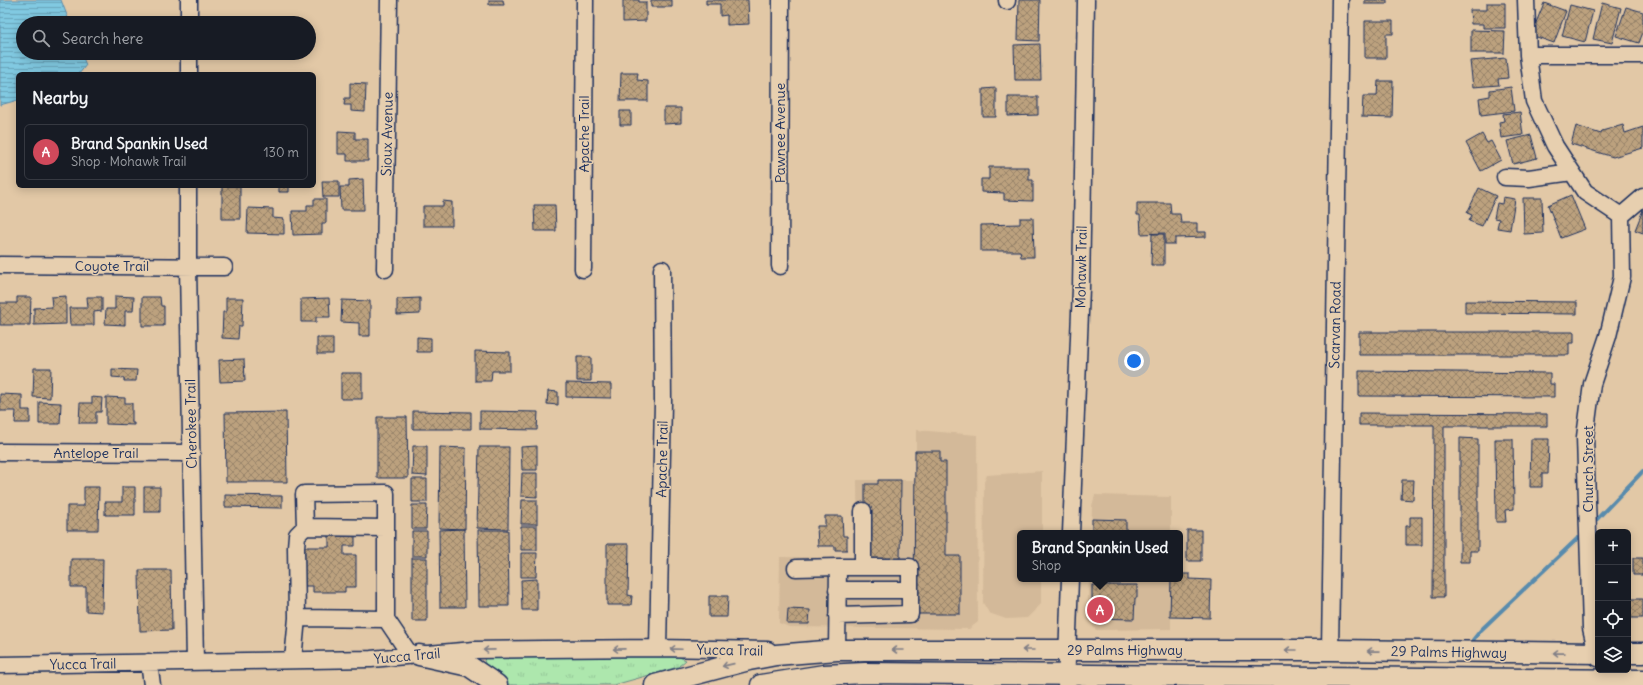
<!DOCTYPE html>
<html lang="en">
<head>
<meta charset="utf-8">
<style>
	body { margin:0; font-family:Delius,sans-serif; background:#20242c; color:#f1f3f6 }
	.controls { position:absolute; right:12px; bottom:12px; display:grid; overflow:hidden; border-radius:6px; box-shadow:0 2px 10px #0003 }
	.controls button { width:36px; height:36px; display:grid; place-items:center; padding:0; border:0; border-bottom:1px solid #363941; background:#171b24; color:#f1f3f6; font:20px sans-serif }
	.you { position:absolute; left:1134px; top:361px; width:14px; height:14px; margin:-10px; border:3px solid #fff; border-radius:50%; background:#1a73e8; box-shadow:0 0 0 6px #1a73e833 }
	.badge { display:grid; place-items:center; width:26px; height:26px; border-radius:50%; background:#d1495b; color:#fff; font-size:13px; font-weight:700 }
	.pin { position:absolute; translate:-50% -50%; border:2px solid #fff; box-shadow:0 1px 4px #0006 }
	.popup { position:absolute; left:1017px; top:530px; width:166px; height:52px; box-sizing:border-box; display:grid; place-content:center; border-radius:6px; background:#171b24; filter:drop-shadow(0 1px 3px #0005); font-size:13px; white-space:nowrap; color:#9ea1a6 }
	.popup b { font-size:15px; color:#f1f3f6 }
	.popup::after { content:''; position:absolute; left:50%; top:100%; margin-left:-8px; border:8px solid transparent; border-top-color:#171b24 }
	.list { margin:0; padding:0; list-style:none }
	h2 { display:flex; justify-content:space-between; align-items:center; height:52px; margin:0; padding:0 16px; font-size:17px }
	h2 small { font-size:13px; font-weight:400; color:#9ea1a6 }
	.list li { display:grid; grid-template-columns:26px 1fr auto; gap:12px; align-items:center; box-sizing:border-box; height:56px; margin:0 8px 8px; padding:0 8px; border:1px solid #363941; border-radius:6px }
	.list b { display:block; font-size:15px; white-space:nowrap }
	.list p { margin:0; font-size:13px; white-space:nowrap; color:#9ea1a6 }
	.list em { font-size:13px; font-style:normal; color:#9ea1a6 }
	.icon { flex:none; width:22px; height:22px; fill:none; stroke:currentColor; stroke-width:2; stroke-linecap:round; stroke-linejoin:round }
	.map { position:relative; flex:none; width:1643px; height:685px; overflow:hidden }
	.search { position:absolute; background:#171b24; box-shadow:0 2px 10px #0003; left:16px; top:16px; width:300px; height:44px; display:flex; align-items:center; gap:10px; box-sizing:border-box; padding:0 14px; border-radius:22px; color:#9ea1a6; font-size:15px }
	.panel { position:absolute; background:#171b24; box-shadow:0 2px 10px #0003; left:16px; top:72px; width:300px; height:116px; border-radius:6px }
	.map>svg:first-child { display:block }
</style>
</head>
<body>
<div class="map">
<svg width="1643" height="685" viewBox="0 0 1643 685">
	<defs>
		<pattern id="park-tufts" width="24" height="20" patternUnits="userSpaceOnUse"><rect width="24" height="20" fill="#ade7ad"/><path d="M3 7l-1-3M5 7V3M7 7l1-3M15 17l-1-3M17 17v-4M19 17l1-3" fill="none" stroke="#94c697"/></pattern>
		<pattern id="water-rules" width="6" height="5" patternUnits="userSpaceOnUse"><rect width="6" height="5" fill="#81c9e1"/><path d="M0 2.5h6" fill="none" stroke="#69a4ba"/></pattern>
		<pattern id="building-cross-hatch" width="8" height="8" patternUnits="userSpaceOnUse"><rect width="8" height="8" fill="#bca17e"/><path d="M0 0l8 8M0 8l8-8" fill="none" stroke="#98846a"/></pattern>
	</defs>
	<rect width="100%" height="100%" fill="#e2c8a6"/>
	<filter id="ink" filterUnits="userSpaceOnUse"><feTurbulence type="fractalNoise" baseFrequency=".025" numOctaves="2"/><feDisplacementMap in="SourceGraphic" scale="8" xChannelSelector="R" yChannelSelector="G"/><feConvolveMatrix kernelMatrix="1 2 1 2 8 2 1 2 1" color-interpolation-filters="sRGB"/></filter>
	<g filter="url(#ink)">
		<path fill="#d3b999" d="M916,430L977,435L978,622L969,629L789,627L779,623L780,557L858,558L857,480H916Z
			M1042,471V533H1020V579H1041V604L1027,618L1006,619L989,613L983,603L984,482L987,475Z
			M1095,495L1171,497V533H1091L1092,506Z
			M1089,579H1171V629L1096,630L1087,619Z"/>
		<path fill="url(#park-tufts)" stroke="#648b86" d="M488,656L679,657L686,660L678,667L614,685H507L486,667L484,660Z"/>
		<path fill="url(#water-rules)" stroke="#588bad" d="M0,0H61L70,23H23V53H81L86,65L79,74H18V100L0,105Z"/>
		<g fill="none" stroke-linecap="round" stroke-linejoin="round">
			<path stroke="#588bad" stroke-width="4" d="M1597,519L1643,471
				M1473,640L1481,630L1578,538"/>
		</g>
		<path fill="url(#building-cross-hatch)" stroke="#1b2f5e" d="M489,0H503L504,5H489Z
			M623,0H639V2H646V21L623,22Z
			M651,0H672V7H651Z
			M706,0H748L749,24L727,25V15L720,16V4H706Z
			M1019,0H1040L1039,41L1018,40Z
			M1365,0H1387V4H1365Z
			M1487,3H1505V28H1483V24H1471L1470,10H1487Z
			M1544,3L1566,11L1554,43L1531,35Z
			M1602,3L1621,8L1612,43L1593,39Z
			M1570,5L1593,11L1585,42L1562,36Z
			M1626,7L1643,12V32L1639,43L1616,36Z
			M1365,21H1393V34H1386V58H1365Z
			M1471,30L1505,31L1504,53H1471Z
			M1040,44L1041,80H1015L1014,45Z
			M1506,58L1508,78L1498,79L1499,85L1473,87L1470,61Z
			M621,73H638L637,80L648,81V101H620Z
			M1378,81H1393L1392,118L1362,117L1363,96H1377Z
			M350,83L366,84L365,112L351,111V105H344L345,98H350Z
			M1511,87L1514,111L1481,115L1479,98L1490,96V90Z
			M996,88V117H983V89Z
			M1008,97H1038V115L1008,116Z
			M664,108H681V123L664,124Z
			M620,111H631V125H620Z
			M1520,112L1523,135L1501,138L1499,122L1504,121L1503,114Z
			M1623,125L1625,133L1643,127V148L1613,157L1571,144L1576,126L1601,134L1602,131Z
			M338,131L355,132V139H368V161H347V154H338Z
			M1482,134L1487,143L1491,141L1501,160L1481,171L1466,143Z
			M1531,135L1537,158L1513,164L1507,141Z
			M989,167H1029V180H1033V201L1004,200V193L981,192V179H989Z
			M363,179L364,210H341L340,187H349V180Z
			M322,181H339V197H323Z
			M222,186H240V219H222Z
			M279,186H289V192H279Z
			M1479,188L1496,196L1482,226L1469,221L1472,215L1467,213Z
			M1571,195L1585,229L1561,238L1548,205Z
			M1503,197L1515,199L1510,230L1497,228L1499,219L1494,218L1497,203L1502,204Z
			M1523,198H1542L1543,233L1524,234Z
			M314,199H326V223H322V234L293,235L292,211H307V205H314Z
			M443,201L452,202V226H423V206H443Z
			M1137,203H1170L1171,214H1180L1181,223H1197V232H1206V237L1175,238V244H1165V233L1141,234L1140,215H1137Z
			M534,205H555L556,231H535Z
			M248,208L273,209V218L284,219V234L247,233Z
			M1643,210V233L1635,230Z
			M1020,218H1033L1034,257H1021L1020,251H981V225L1020,224Z
			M1152,234H1164V265H1151Z
			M66,296V324L34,325V308L52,307L51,297Z
			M115,296L134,297L133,311H125V325L105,324L106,309H115Z
			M17,297H31L30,325H0V303H17Z
			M87,297H102V311L94,312V325H70L69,308H88Z
			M142,297H160L161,306H164V326H142Z
			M226,298H243L242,326H239L238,339L222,338L223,312H226Z
			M329,298L330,317H316V322H301V299Z
			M420,298V314L397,315V299Z
			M342,300L370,301V336H359V323L341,322Z
			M1465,301L1577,302V314L1465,313Z
			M1359,332H1574V343H1569V355H1359Z
			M417,337L431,338V352H417Z
			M317,338H333V354H317Z
			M475,351L510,352V371H492L491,381H475Z
			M577,357H591V381H577Z
			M244,359L245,381L220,382L219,360Z
			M34,368H51L50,398L33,397Z
			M112,369L137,370L136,381H124V378L112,377Z
			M1359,371L1550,373V384H1554V397L1359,396Z
			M341,373H362V399H341Z
			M566,383L611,384V398L566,397Z
			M548,391L558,392V405L547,404Z
			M0,394L22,395V410H30V423H15L16,411H0Z
			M92,397L102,398L101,412H96V423H79L80,403H92Z
			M106,397L125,398V403H132V423H134V425L106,424Z
			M39,402L61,403L60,424H39Z
			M413,411L471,412V429H413Z
			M480,411L538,412L537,430L480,429Z
			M286,412L287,482H226L225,413Z
			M1359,413L1547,414V426H1444V597H1433L1434,425H1359Z
			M377,417H407L408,478H377Z
			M1460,438L1478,439V551H1470V562H1460Z
			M1495,439H1513L1514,509L1505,510L1506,522H1496Z
			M1531,439H1549L1548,474H1542V487H1530Z
			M413,446H427V476L412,475Z
			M537,446V470H522L521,447Z
			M440,447L466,448L465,529L439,528Z
			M479,447H509L508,529L477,528Z
			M915,451H940V462H946V556H960V614H914Z
			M522,473H537V497L521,496Z
			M412,479H427V502H412Z
			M878,480H901L900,560H865V484H878Z
			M1402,480H1414L1413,500L1401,499Z
			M84,487H99L98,530H67V506H84Z
			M122,487H135V515H105V502H122Z
			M144,487H160V512H144Z
			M225,495L282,496V508L225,507Z
			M522,500H537V524H521Z
			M412,505H427L426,529H412Z
			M825,516H842L843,536H847V550H835V546H818L817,526H825Z
			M1410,517H1422V545H1406V526H1410Z
			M1092,519L1126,520V533H1092Z
			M521,526H537V550H521Z
			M464,529L465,607H440L439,530Z
			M478,530H508L509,606H479Z
			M1187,530H1201V561H1187Z
			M412,531H427V556H412Z
			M329,535H355V546H344V555H356V587H345V592H313V586H302L303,547H329Z
			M607,544H629L628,595L632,596L631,605H607Z
			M521,553H537L536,577H521Z
			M412,558H427V621H412Z
			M1633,558H1643V575H1633Z
			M71,559H103L102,612L86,611V587H71Z
			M139,570H171L172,630L140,631Z
			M1180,574H1190V579L1211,580L1210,618L1170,617L1171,579H1180Z
			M537,579V610H522L521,580Z
			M1092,585H1137V598H1135L1134,619L1092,618Z
			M709,596H728L727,617H709Z
			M1628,599H1643V618H1628Z
			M788,609L810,610L809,624H787Z"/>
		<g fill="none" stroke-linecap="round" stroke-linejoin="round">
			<defs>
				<path id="minor" d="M1526,0L1528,55L1534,101L1555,146L1585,192L1621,216
					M1007,1V0
					M189,23V0
					M1528,55H1643
					M189,74V53
					M1505,177L1529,178L1572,172
					M188,186V267L195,662
					M0,265L224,267
					M780,266L781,0
					M385,269L389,0
					M583,269L585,0
					M0,452L192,453
					M863,511V567
					M305,527L304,494L386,493V528
					M1071,533L1081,288L1086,0
					M796,568L838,567
					M837,590H910
					M386,619L411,656
					M658,648L663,402L662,269
					M837,650L838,567H910V614L837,616
					M1330,650L1340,0
					M1598,658L1591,628L1585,437L1592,384L1608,336L1622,277L1621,216L1643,197
					M293,660L297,618L296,547L297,535L305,527L386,528V619L297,618
					M149,662L152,685
					M0,665L371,659L474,650L544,649L658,648L768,650
					M1066,685L1070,579"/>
				<path id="major" d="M1628,653H1643
					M419,655L469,666L497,685
					M655,685L749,660L776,655L837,650H1330L1598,653
					M761,685L824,675L865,673L1643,680"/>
			</defs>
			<use href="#minor" stroke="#1b2f5e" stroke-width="19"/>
			<use href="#major" stroke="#1b2f5e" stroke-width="23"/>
			<use href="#minor" stroke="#e7cfaf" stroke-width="16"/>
			<use href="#major" stroke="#e7cfaf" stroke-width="20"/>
		</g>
		<defs><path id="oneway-shaft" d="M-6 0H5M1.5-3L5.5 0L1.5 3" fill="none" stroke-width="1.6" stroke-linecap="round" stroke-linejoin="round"/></defs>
		<g stroke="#817f86">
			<use href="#oneway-shaft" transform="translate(619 649) rotate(179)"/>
			<use href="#oneway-shaft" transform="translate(676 649) rotate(-178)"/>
			<use href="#oneway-shaft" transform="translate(489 650) rotate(179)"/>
			<use href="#oneway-shaft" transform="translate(898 650) rotate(-180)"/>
			<use href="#oneway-shaft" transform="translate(1028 650) rotate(-180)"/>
			<use href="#oneway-shaft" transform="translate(1291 650) rotate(180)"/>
			<use href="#oneway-shaft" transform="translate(1373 651) rotate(-179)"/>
			<use href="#oneway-shaft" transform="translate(1559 653) rotate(-179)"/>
			<use href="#oneway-shaft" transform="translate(728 665) rotate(167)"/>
		</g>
	</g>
	<g text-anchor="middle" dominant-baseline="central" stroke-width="3" stroke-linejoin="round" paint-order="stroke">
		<g font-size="14" fill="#1b2f5e" stroke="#e7cfaf">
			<text transform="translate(780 133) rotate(-90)">Pawnee Avenue</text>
			<text transform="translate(387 134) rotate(-89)">Sioux Avenue</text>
			<text transform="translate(584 134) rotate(-90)">Apache Trail</text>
			<text x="112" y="266">Coyote Trail</text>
			<text transform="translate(1081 267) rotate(-89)">Mohawk Trail</text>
			<text transform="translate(1335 325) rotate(-89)">Scarvan Road</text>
			<text transform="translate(191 424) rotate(-91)">Cherokee Trail</text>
			<text x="96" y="453">Antelope Trail</text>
			<text transform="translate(662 459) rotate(-89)">Apache Trail</text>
			<text transform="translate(1588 469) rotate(-90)">Church Street</text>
			<text transform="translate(730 650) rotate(1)">Yucca Trail</text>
			<text x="1125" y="650">29 Palms Highway</text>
			<text transform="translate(1449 652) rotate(1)">29 Palms Highway</text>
			<text transform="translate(407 656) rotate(-5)">Yucca Trail</text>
			<text transform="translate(83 664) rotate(-1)">Yucca Trail</text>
		</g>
	</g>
</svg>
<div class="controls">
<button>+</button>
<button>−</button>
<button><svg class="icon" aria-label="locate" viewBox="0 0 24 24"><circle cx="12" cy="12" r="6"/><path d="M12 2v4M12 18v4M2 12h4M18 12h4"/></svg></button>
<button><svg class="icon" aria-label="layers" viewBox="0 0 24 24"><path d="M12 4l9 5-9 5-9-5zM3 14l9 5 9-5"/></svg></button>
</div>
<div class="you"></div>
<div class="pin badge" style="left:1100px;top:610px">A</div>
<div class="popup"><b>Brand Spankin Used</b>Shop</div>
<div class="search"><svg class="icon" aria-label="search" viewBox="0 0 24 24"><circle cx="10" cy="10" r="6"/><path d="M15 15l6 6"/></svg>Search here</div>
<section class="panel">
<h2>Nearby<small></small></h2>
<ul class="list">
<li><span class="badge">A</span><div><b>Brand Spankin Used</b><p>Shop · Mohawk Trail</p></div><em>130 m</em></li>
</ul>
</section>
</div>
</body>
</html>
